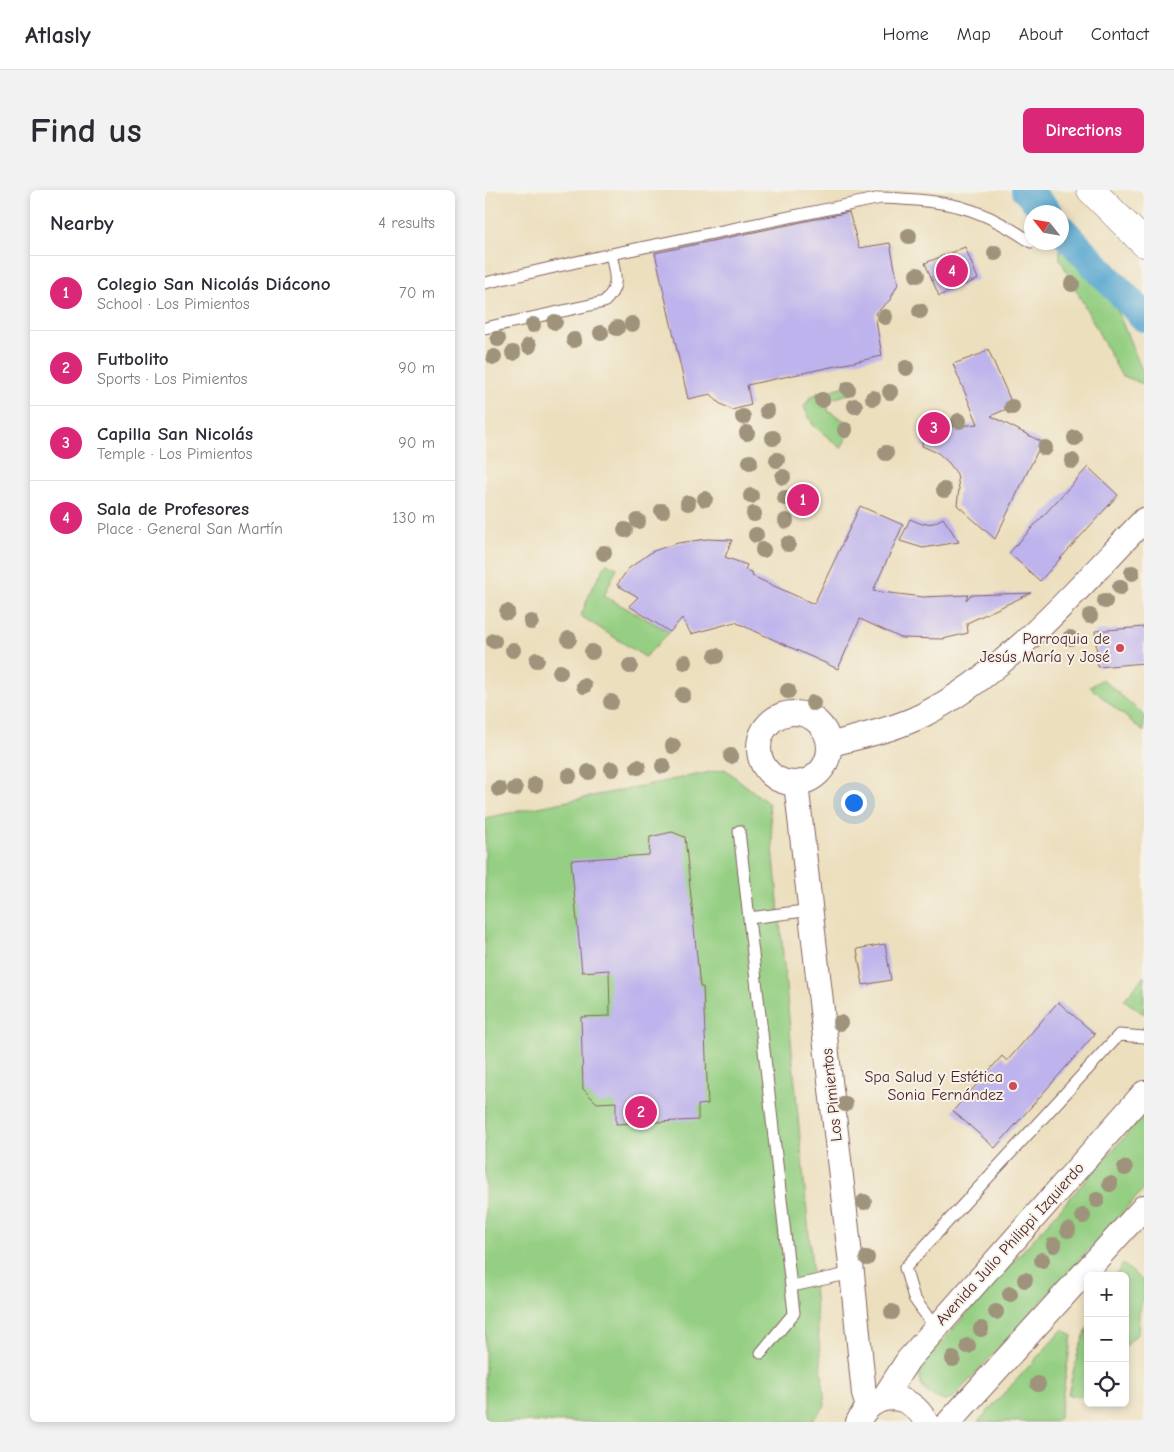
<!DOCTYPE html>
<html lang="en">
<head>
<meta charset="utf-8">
<style>
	body { margin:0; font-family:"Comic Neue",sans-serif; background:#f2f2f3; color:#2b2b33 }
	.controls { position:absolute; right:15px; bottom:15px; display:grid; overflow:hidden; border-radius:8px; box-shadow:0 2px 8px #0003 }
	.controls button { width:45px; height:45px; display:grid; place-items:center; padding:0; border:0; border-bottom:1px solid #e1e1e2; background:#fff; color:#2b2b33; font:25px sans-serif }
	.compass { position:absolute; left:539px; top:15px; width:45px; height:45px; border-radius:50%; background:#fff; box-shadow:0 2px 8px #0003; rotate:301deg }
	.you { position:absolute; left:368px; top:612px; width:18px; height:18px; margin:-12px; border:4px solid #fff; border-radius:50%; background:#1a73e8; box-shadow:0 0 0 8px #1a73e833 }
	.badge { display:grid; place-items:center; width:32px; height:32px; border-radius:50%; background:#db2777; color:#fff; font-size:16px; font-weight:700 }
	.pin { position:absolute; translate:-50% -50%; border:2px solid #fff; box-shadow:0 1px 5px #0006 }
	.list { margin:0; padding:0; list-style:none }
	h2 { display:flex; justify-content:space-between; align-items:center; height:65px; margin:0; padding:0 20px; font-size:21px }
	h2 small { font-size:16px; font-weight:400; color:#7c7c81 }
	.list li { display:grid; grid-template-columns:32px 1fr auto; gap:15px; align-items:center; box-sizing:border-box; height:75px; padding:0 20px; border-top:1px solid #e1e1e2 }
	.list b { display:block; font-size:19px; white-space:nowrap }
	.list p { margin:0; font-size:16px; white-space:nowrap; color:#7c7c81 }
	.list em { font-size:16px; font-style:normal; color:#7c7c81 }
	.icon { flex:none; width:28px; height:28px; fill:none; stroke:currentColor; stroke-width:2; stroke-linecap:round; stroke-linejoin:round }
	.map { position:relative; flex:none; width:659px; height:1232px; overflow:hidden; border-radius:8px }
	header { display:flex; align-items:center; gap:30px; box-sizing:border-box; height:70px; padding:0 25px; background:#fff; border-bottom:1px solid #e1e1e2 }
	header strong { font-size:24px }
	nav { display:flex; gap:28px; margin-inline-start:auto; font-size:18px }
	.intro { display:flex; align-items:center; justify-content:space-between; box-sizing:border-box; height:120px; padding:0 30px }
	h1 { margin:0; font-size:35px }
	.button { padding:12px 22px; border-radius:8px; background:#db2777; color:#fff; font-size:18px; font-weight:700 }
	main { display:flex; gap:30px; padding:0 30px }
	aside { flex:1; background:#fff; border-radius:8px; box-shadow:0 2px 8px #0003 }
	.map>svg:first-child { display:block }
</style>
</head>
<body>
<header>
<strong>Atlasly</strong>
<nav><a>Home</a><a>Map</a><a>About</a><a>Contact</a></nav>
</header>
<div class="intro"><h1>Find us</h1><a class="button">Directions</a></div>
<main>
<aside>
<h2>Nearby<small>4 results</small></h2>
<ul class="list">
<li><span class="badge">1</span><div><b>Colegio San Nicolás Diácono</b><p>School · Los Pimientos</p></div><em>70 m</em></li>
<li><span class="badge">2</span><div><b>Futbolito</b><p>Sports · Los Pimientos</p></div><em>90 m</em></li>
<li><span class="badge">3</span><div><b>Capilla San Nicolás</b><p>Temple · Los Pimientos</p></div><em>90 m</em></li>
<li><span class="badge">4</span><div><b>Sala de Profesores</b><p>Place · General San Martín</p></div><em>130 m</em></li>
</ul>
</aside>
<div class="map">
<svg width="659" height="1232" viewBox="0 0 659 1232">
	<rect width="100%" height="100%" fill="#f7f3e8"/>
	<filter id="ink" filterUnits="userSpaceOnUse"><feTurbulence type="fractalNoise" baseFrequency=".02" numOctaves="2"/><feDisplacementMap in="SourceGraphic" scale="10" xChannelSelector="R" yChannelSelector="G"/><feConvolveMatrix kernelMatrix="1 2 1 2 8 2 1 2 1" color-interpolation-filters="sRGB"/></filter>
	<filter id="wash" filterUnits="userSpaceOnUse"><feTurbulence type="fractalNoise" baseFrequency=".0096" numOctaves="4" result="noise"/><feDisplacementMap in="SourceGraphic" scale="20" xChannelSelector="R" yChannelSelector="G"/><feGaussianBlur stdDeviation="1.12" result="paint"/><feColorMatrix in="noise" values="0 0 0 0 0 0 0 0 0 0 0 0 0 0 0 0 0 1.4 0 .05"/><feComposite in="paint" operator="in"/></filter>
	<g filter="url(#wash)">
		<rect width="100%" height="100%" fill="#ecdfbe"/>
		<path fill="#95cf83" stroke="#707757" d="M577,48L629,113L659,185L658,194L636,185L575,69L574,53L576,52Z
			M371,193L373,201L344,210L343,221L369,236L356,258L328,235L319,217L326,206Z
			M122,373L132,378L119,406L185,442L160,467L96,426L106,400Z
			M617,489L659,525V542L605,497Z
			M240,579L284,614L340,1216L326,1232H0V628Z
			M659,786V824L639,810Z
			M659,925V999L469,1207L460,1211C441,1205 430,1195 437,1174Z
			M638,1074L659,1092V1109L654,1120L653,1143L640,1157V1086H630Z
			M603,1137V1198L594,1207L583,1204L594,1158Z
			M578,1139L587,1145L574,1228L570,1232H493Z"/>
		<g fill="none" stroke-linecap="round" stroke-linejoin="round">
			<path stroke="#54a6cf" stroke-width="30" d="M541,0L562,22
				M576,39L659,127"/>
		</g>
		<g id="blocks">
			<path fill="#beb3ec" d="M364,22L374,58L405,53L413,94L405,110L390,124L397,166L262,195L266,215L247,220L234,213L226,204L203,209L170,63Z
				M480,57L493,89L454,106L440,73Z
				M503,159L528,216L506,226L557,252L510,349L472,315L474,299L472,284L464,273L453,263L437,256L438,240L493,234L468,174L496,164Z
				M603,277L633,305L555,391L524,363Z
				M375,316L418,335L388,401L438,407L483,405L481,410L486,405L546,403L482,433L483,443L458,449L416,448L375,429L353,479L250,432L206,444L197,428L185,442L144,416L153,407L132,395L143,379L168,361L193,353L222,349L247,350L240,367L262,375L260,380L268,383L267,386L329,414Z
				M458,328L474,352L438,358L415,351L425,329L437,334L449,333Z
				M659,437V473L613,477L610,441Z
				M187,642L200,647L215,797H218L223,914L213,915V930L131,934V912L112,913L98,899L96,827L125,826L124,780L97,782L86,670L164,665L165,647Z
				M400,754L406,790L378,795L372,759Z
				M573,812L610,844L510,958L468,921L517,866L522,871Z"/>
		</g>
	</g>
	<g filter="url(#ink)">
		<use href="#blocks" fill-opacity="0" stroke="#83625e" stroke-width="1"/>
		<g fill="none" stroke-linecap="round" stroke-linejoin="round">
			<defs>
				<path id="service" d="M0,93L126,64L396,8C460,10 493,15 546,52
					M0,138L119,112C136,96 130,85 126,64
					M254,641L309,1123L276,1163
					M264,728L327,720
					M307,1096L367,1083
					M451,1139L429,1108L420,1078L634,845L659,847"/>
				<path id="minor" d="M274 558a35 35 0 1 1 70 0a35 35 0 1 1-70 0Z
					M344,555C375,546 408,540 438,525C523,482 593,398 659,330
					M311,593L367,1083L379,1204L383,1217
					M398,1209L423,1170L659,903
					M373,1232C389,1200 425,1201 441,1232
					M464,1232L659,1017"/>
				<path id="tertiary" d="M606,0L659,53"/>
			</defs>
			<use href="#service" stroke="#83625e" stroke-width="13"/>
			<use href="#minor" stroke="#83625e" stroke-width="26"/>
			<use href="#tertiary" stroke="#83625e" stroke-width="29"/>
			<use href="#service" stroke="#fff" stroke-width="11"/>
			<use href="#minor" stroke="#fff" stroke-width="24"/>
			<use href="#tertiary" stroke="#fff" stroke-width="28"/>
		</g>
		<g fill="#9f937b">
			<circle cx="424" cy="46" r="8"/>
			<circle cx="510" cy="63" r="8"/>
			<circle cx="432" cy="85" r="8"/>
			<circle cx="587" cy="94" r="8"/>
			<circle cx="435" cy="121" r="8"/>
			<circle cx="400" cy="127" r="8"/>
			<circle cx="70" cy="132" r="8"/>
			<circle cx="147" cy="134" r="8"/>
			<circle cx="48" cy="135" r="8"/>
			<circle cx="132" cy="138" r="8"/>
			<circle cx="116" cy="143" r="8"/>
			<circle cx="13" cy="149" r="8"/>
			<circle cx="89" cy="150" r="8"/>
			<circle cx="44" cy="156" r="8"/>
			<circle cx="28" cy="163" r="8"/>
			<circle cx="9" cy="167" r="8"/>
			<circle cx="421" cy="178" r="8"/>
			<circle cx="363" cy="199" r="8"/>
			<circle cx="405" cy="202" r="8"/>
			<circle cx="388" cy="208" r="8"/>
			<circle cx="337" cy="210" r="8"/>
			<circle cx="370" cy="216" r="8"/>
			<circle cx="527" cy="217" r="8"/>
			<circle cx="282" cy="221" r="8"/>
			<circle cx="258" cy="227" r="8"/>
			<circle cx="474" cy="231" r="8"/>
			<circle cx="360" cy="240" r="8"/>
			<circle cx="262" cy="243" r="8"/>
			<circle cx="288" cy="248" r="8"/>
			<circle cx="590" cy="248" r="8"/>
			<circle cx="560" cy="258" r="8"/>
			<circle cx="401" cy="263" r="8"/>
			<circle cx="292" cy="270" r="8"/>
			<circle cx="587" cy="271" r="8"/>
			<circle cx="265" cy="272" r="8"/>
			<circle cx="298" cy="287" r="8"/>
			<circle cx="459" cy="300" r="8"/>
			<circle cx="266" cy="306" r="8"/>
			<circle cx="300" cy="308" r="8"/>
			<circle cx="220" cy="309" r="8"/>
			<circle cx="203" cy="313" r="8"/>
			<circle cx="177" cy="321" r="8"/>
			<circle cx="269" cy="324" r="8"/>
			<circle cx="153" cy="331" r="8"/>
			<circle cx="301" cy="331" r="8"/>
			<circle cx="140" cy="340" r="8"/>
			<circle cx="271" cy="345" r="8"/>
			<circle cx="303" cy="354" r="8"/>
			<circle cx="278" cy="360" r="8"/>
			<circle cx="119" cy="363" r="8"/>
			<circle cx="647" cy="383" r="8"/>
			<circle cx="635" cy="397" r="8"/>
			<circle cx="620" cy="411" r="8"/>
			<circle cx="22" cy="422" r="8"/>
			<circle cx="605" cy="426" r="8"/>
			<circle cx="46" cy="432" r="8"/>
			<circle cx="585" cy="448" r="8"/>
			<circle cx="84" cy="449" r="8"/>
			<circle cx="9" cy="451" r="8"/>
			<circle cx="28" cy="460" r="8"/>
			<circle cx="107" cy="462" r="8"/>
			<circle cx="231" cy="466" r="8"/>
			<circle cx="52" cy="470" r="8"/>
			<circle cx="200" cy="472" r="8"/>
			<circle cx="145" cy="476" r="8"/>
			<circle cx="75" cy="482" r="8"/>
			<circle cx="99" cy="496" r="8"/>
			<circle cx="303" cy="501" r="8"/>
			<circle cx="198" cy="505" r="8"/>
			<circle cx="126" cy="512" r="8"/>
			<circle cx="328" cy="513" r="8"/>
			<circle cx="188" cy="556" r="8"/>
			<circle cx="246" cy="566" r="8"/>
			<circle cx="178" cy="576" r="8"/>
			<circle cx="153" cy="577" r="8"/>
			<circle cx="127" cy="579" r="8"/>
			<circle cx="104" cy="582" r="8"/>
			<circle cx="84" cy="586" r="8"/>
			<circle cx="50" cy="595" r="8"/>
			<circle cx="14" cy="599" r="8"/>
			<circle cx="30" cy="599" r="8"/>
			<circle cx="355" cy="833" r="8"/>
			<circle cx="360" cy="914" r="8"/>
			<circle cx="640" cy="978" r="8"/>
			<circle cx="625" cy="994" r="8"/>
			<circle cx="612" cy="1010" r="8"/>
			<circle cx="379" cy="1012" r="8"/>
			<circle cx="598" cy="1026" r="8"/>
			<circle cx="583" cy="1040" r="8"/>
			<circle cx="569" cy="1055" r="8"/>
			<circle cx="382" cy="1068" r="8"/>
			<circle cx="557" cy="1070" r="8"/>
			<circle cx="540" cy="1090" r="8"/>
			<circle cx="525" cy="1104" r="8"/>
			<circle cx="407" cy="1122" r="8"/>
			<circle cx="511" cy="1122" r="8"/>
			<circle cx="496" cy="1139" r="8"/>
			<circle cx="483" cy="1156" r="8"/>
			<circle cx="468" cy="1169" r="8"/>
			<circle cx="553" cy="1194" r="8"/>
		</g>
	</g>
	<g fill="#d1495b" stroke="#f7f3e8" stroke-width="2">
		<circle cx="635" cy="458" r="5"/>
		<circle cx="528" cy="896" r="5"/>
	</g>
	<g text-anchor="middle" dominant-baseline="central" stroke-width="4" stroke-linejoin="round" paint-order="stroke">
		<g font-size="16" fill="#4a1f2b" stroke="#f7f3e8" text-anchor="end">
			<text x="625" y="449">Parroquia de<tspan x="625" dy="18">Jesús María y José</tspan></text>
			<text x="518" y="887">Spa Salud y Estética<tspan x="518" dy="18">Sonia Fernández</tspan></text>
		</g>
		<g font-size="16" fill="#4a1f2b" stroke="#f7f3e8">
			<text transform="translate(347 905) rotate(-96)">Los Pimientos</text>
			<text transform="translate(525 1054) rotate(-48)">Avenida Julio Philippi Izquierdo</text>
		</g>
	</g>
</svg>
<div class="controls">
<button>+</button>
<button>−</button>
<button><svg class="icon" aria-label="locate" viewBox="0 0 24 24"><circle cx="12" cy="12" r="6"/><path d="M12 2v4M12 18v4M2 12h4M18 12h4"/></svg></button>
</div>
<svg class="compass" viewBox="-18 -18 36 36"><path d="M0-13l5 13h-10z" fill="#e53935"/><path d="M0 13l5-13h-10z" fill="#7c7c81"/></svg>
<div class="you"></div>
<div class="pin badge" style="left:318px;top:310px">1</div>
<div class="pin badge" style="left:156px;top:922px">2</div>
<div class="pin badge" style="left:449px;top:238px">3</div>
<div class="pin badge" style="left:467px;top:81px">4</div>
</div>
</main>
</body>
</html>
